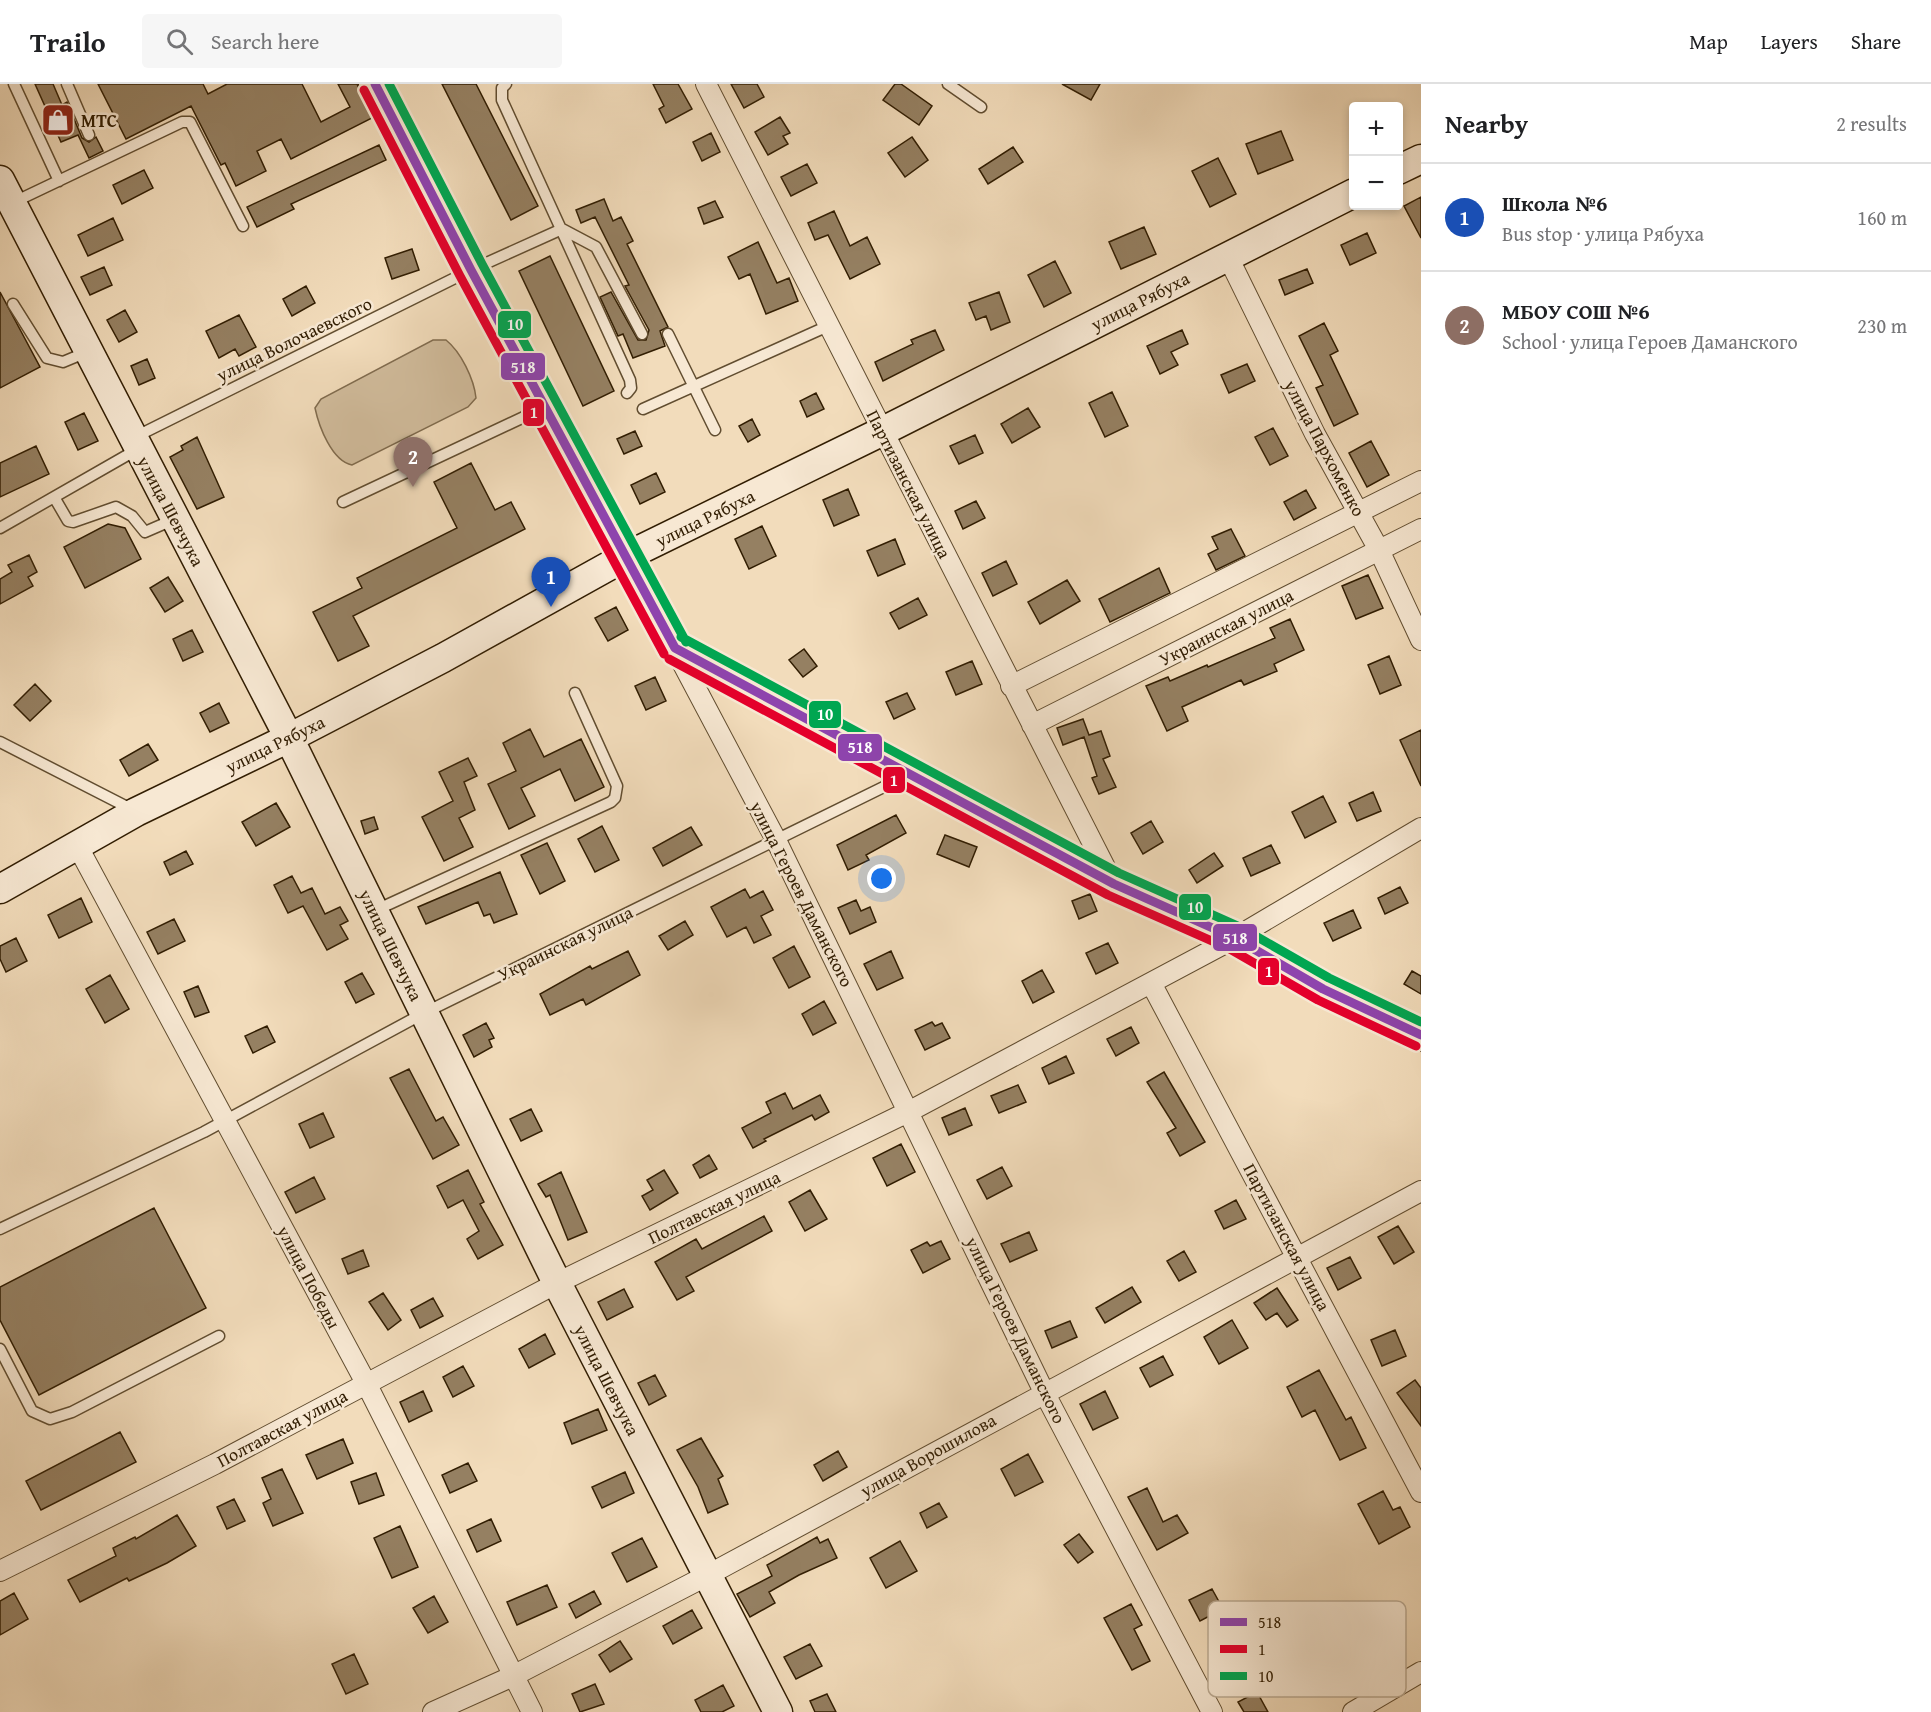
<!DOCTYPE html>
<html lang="en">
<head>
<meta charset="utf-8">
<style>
	body { margin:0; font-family:"Gentium Book Plus",serif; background:#f6f6f6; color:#202124 }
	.controls { position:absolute; right:18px; top:18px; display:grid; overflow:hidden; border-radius:6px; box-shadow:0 3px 9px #0003 }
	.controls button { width:54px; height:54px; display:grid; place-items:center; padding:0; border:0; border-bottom:2px solid #e0e0e0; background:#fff; color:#202124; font:30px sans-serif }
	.you { position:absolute; left:882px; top:795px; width:21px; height:21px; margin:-15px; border:4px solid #fff; border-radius:50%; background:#1a73e8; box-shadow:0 0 0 9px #1a73e833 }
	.badge { display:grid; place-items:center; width:39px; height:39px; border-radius:50%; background:#8f2418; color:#fff; font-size:20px; font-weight:700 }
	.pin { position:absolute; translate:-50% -50px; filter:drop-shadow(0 2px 3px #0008) }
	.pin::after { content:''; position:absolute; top:32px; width:21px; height:18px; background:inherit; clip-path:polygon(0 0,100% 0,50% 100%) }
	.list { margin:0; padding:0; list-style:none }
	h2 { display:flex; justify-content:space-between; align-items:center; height:78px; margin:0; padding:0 24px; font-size:26px }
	h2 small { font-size:20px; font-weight:400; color:#757577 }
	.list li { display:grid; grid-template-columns:39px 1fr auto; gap:18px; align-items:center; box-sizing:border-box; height:108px; padding:0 24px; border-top:2px solid #e0e0e0 }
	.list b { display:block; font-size:22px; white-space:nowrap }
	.list p { margin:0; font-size:20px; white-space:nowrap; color:#757577 }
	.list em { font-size:20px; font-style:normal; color:#757577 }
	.icon { flex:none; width:33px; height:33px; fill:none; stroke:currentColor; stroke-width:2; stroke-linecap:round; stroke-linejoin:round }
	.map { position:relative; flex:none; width:1421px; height:1628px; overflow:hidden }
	header { display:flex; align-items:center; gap:36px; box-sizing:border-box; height:84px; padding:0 30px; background:#fff; border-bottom:2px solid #e0e0e0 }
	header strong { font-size:28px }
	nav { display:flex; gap:33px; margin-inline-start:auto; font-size:21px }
	.search { width:420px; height:54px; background:#f6f6f6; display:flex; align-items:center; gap:15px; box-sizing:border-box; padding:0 21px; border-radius:6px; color:#757577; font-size:22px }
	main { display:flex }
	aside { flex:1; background:#fff }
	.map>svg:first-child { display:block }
</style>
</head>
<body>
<header>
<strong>Trailo</strong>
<div class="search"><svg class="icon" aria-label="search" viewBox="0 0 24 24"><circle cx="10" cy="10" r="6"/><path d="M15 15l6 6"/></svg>Search here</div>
<nav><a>Map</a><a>Layers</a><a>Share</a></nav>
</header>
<main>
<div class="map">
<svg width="1421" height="1628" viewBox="0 0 1421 1628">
	<rect width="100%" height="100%" fill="#f2dcbb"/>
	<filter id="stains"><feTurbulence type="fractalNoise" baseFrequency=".00333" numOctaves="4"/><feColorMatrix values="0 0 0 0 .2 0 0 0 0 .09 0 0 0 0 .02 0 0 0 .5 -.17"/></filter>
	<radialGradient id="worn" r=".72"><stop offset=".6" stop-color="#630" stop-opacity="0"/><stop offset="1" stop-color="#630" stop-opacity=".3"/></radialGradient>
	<path fill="#d1bc9c" stroke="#816c4f" stroke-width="1.5" d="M433,256H446C461,268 474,295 476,314L468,323L352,381C332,377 319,343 315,324L321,315Z"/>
	<path fill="#958062" stroke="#311d02" stroke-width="1.5" d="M35,0H53L62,21L67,18L82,54L89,58L96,53L103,67L89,74L78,51L61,58Z
		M98,0H203L208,10L227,0H302L321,38L350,23L338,0H357L372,34L291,75L281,55L257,67L266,87L236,102L225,79L221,81L191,22L126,55Z
		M442,0H476L538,122L511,136Z
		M653,0H678L692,25L666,39L659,25L664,22Z
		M731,0H757L764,13L744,24Z
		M895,0H901L932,22L919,41L883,16Z
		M1062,0H1100L1091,16Z
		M780,33L790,49L783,52L788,60L768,71L755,48Z
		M1281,47L1293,76L1258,90L1246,60Z
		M711,49L720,68L702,77L693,58Z
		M912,53L928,76L905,93L888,69Z
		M379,61L386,76L291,120L294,125L257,143L247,123Z
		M1013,63L1023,78L988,100L979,85Z
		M1218,74L1236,110L1210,123L1192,87Z
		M807,80L817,99L791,112L781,93Z
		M144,86L153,104L122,120L113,101Z
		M1421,113V154L1404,122Z
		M604,115L613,137L621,133L633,157L627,160L668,243L660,247L665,262L633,274L623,250L618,252L600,213L611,208L638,256H646L649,246L625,202L629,201L595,133L581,139L576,126Z
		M715,117L723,133L704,140L698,124Z
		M834,127L850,162L867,153L880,180L850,195L828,151L815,156L808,139Z
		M113,134L123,156L88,172L78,151Z
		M1144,143L1156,170L1121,185L1109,158Z
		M1367,149L1376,169L1350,181L1341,161Z
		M758,158L777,199L789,194L798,217L766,230L750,190L739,195L728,173Z
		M412,165L419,186L392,195L385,174Z
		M550,172L614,307L583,322L519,187Z
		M1055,177L1071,209L1044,223L1028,191Z
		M104,183L112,201L90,211L81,193Z
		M1307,185L1313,199L1285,211L1279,196Z
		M306,202L315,219L292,232L283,215Z
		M0,208L40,283L0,304Z
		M999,208L1010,238L991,246L986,232L976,236L969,219Z
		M125,226L137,248L119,258L107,236Z
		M239,231L256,263L239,272L235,265L219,274L206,247Z
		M1324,239L1338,267L1330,271L1358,330L1334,342L1316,304L1323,301L1299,252Z
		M935,246L944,266L883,297L875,278L913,260L911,256Z
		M1182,246L1188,260L1171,268L1178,281L1160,290L1147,262Z
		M147,275L155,294L139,301L131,282Z
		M1247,280L1255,297L1229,309L1221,291Z
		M1112,308L1128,342L1105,353L1089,319Z
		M816,309L824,325L807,333L800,317Z
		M1028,324L1040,343L1012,359L1001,340Z
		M84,329L98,357L78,366L65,338Z
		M752,335L760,351L748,358L739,342Z
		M1273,344L1288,372L1270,381L1255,353Z
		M635,347L642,362L624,370L617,355Z
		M975,351L983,369L959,380L950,362Z
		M197,353L224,413L197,425L170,373L183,366L181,362Z
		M1371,357L1389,391L1367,403L1349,369Z
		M36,362L49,390L0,413V379Z
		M471,379L495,426L511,418L525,445L353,532L369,562L338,577L313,528L362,504L357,494L457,444L434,398Z
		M656,389L665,408L640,420L631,401Z
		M848,405L859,431L834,442L823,416Z
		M1306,406L1316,424L1294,436L1284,418Z
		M976,417L985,434L963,445L955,427Z
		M108,440L125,444L141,475L85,504L64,463Z
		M762,442L776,472L749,485L735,455Z
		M1231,445L1245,472L1216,486L1208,470L1218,465L1212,453Z
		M895,455L905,480L878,492L867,467Z
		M29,471L37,488L28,493L33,502L0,520V495L12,488L8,481Z
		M1006,477L1017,500L993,512L982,489Z
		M1159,484L1170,509L1110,538L1099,515Z
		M1368,491L1383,524L1356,535L1342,502Z
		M168,493L183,517L165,528L150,504Z
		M1067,496L1080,517L1040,540L1028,518Z
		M918,514L927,531L899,545L890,529Z
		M616,523L628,546L608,557L595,534Z
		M1290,535L1304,566L1274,580L1277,587L1244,601L1241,596L1182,623L1188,637L1167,647L1146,602L1168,593L1170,597L1207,581L1208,583L1275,554L1270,544Z
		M192,546L203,568L183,577L173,555Z
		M804,565L817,582L803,593L789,576Z
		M1389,572L1401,601L1380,610L1368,581Z
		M972,577L982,600L956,611L946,588Z
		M655,593L666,617L646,626L635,602Z
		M35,600L51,617L30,637L14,621Z
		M907,609L915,625L894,635L886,618Z
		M219,619L229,639L210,648L200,629Z
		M1083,635L1089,651L1101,647L1110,672L1103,675L1116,703L1099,710L1092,694L1097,692L1084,653L1063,661L1057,644Z
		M530,645L544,673L581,655L604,703L575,717L560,685L521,704L535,732L509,745L488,700L516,687L503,659Z
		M1421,646V702L1400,656Z
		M148,660L158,676L129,692L120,676Z
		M468,674L477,692L464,698L475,726L459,734L473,763L444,777L422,733L453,717L439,688Z
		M1373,708L1381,727L1357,737L1349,719Z
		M1323,712L1336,738L1305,754L1292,728Z
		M276,719L290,743L256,762L242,738Z
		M896,731L906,749L866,771L869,776L848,786L837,761Z
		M374,733L378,745L365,750L361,737Z
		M1151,737L1163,758L1143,770L1131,749Z
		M602,742L619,776L595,788L578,755Z
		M691,743L702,761L663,782L653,764Z
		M945,751L977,763L969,783L937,770Z
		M547,759L565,797L540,810L521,771Z
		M1271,761L1280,779L1251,792L1243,774Z
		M186,767L193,780L170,791L164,778Z
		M1214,769L1223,782L1197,799L1189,786Z
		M500,788L517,830L494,839L490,830L484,832L478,818L426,840L418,823Z
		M292,792L301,809L312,804L325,830L340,823L348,837L340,841L348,855L327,866L303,822L288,829L274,801Z
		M1400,803L1408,819L1385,830L1378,814Z
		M745,805L750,814L763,807L773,826L761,832L771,851L754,859L746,843L727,853L711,823Z
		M1090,810L1097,827L1079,835L1072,817Z
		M81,814L92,838L59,854L48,831Z
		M856,816L861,827L870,823L876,838L850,850L838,824Z
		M1353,826L1361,844L1333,857L1324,839Z
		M174,835L185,857L158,870L147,848Z
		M685,837L693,851L668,866L659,852Z
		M16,854L27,877L6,888L0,875V862Z
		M1108,859L1118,879L1096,890L1086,869Z
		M794,862L810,893L789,904L773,874Z
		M628,867L640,891L586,921L583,915L550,931L540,910L590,882L592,885Z
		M891,867L903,894L877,906L864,880Z
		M1042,886L1054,908L1033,919L1022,897Z
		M1412,887L1421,892V910L1404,900Z
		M362,889L374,910L356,919L345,898Z
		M110,891L129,925L105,939L86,905Z
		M198,902L209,928L195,933L184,908Z
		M824,917L836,939L813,951L802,930Z
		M932,938L935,942L942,939L950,954L925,966L915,946Z
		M486,939L494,954L489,956L492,963L474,973L463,951Z
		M267,942L275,958L253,969L245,952Z
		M1131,943L1139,959L1116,972L1107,955Z
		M1066,972L1074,989L1049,1000L1042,984Z
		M409,985L436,1037L443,1033L459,1061L433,1075L390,994Z
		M1164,988L1205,1058L1180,1072L1167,1049L1176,1044L1147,998Z
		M1018,1001L1026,1018L999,1029L991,1012Z
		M785,1009L793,1025L820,1011L829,1028L815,1036L812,1031L764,1055L766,1057L753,1064L742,1044L771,1029L766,1018Z
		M965,1024L972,1041L949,1051L942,1034Z
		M531,1025L542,1047L521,1057L510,1035Z
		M323,1029L334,1053L310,1064L299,1040Z
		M901,1060L915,1088L887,1102L873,1074Z
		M709,1071L717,1085L700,1094L693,1081Z
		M1002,1083L1012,1102L987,1115L977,1096Z
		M468,1086L484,1118L480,1120L503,1161L478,1175L467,1155L479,1147L463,1116L448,1124L437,1102Z
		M664,1086L678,1109L650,1126L642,1112L653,1106L647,1096Z
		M561,1088L587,1148L568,1156L550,1111L546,1113L538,1100Z
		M314,1093L325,1115L296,1129L285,1108Z
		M810,1106L827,1135L805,1147L789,1118Z
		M1236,1116L1246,1135L1224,1145L1215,1127Z
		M154,1124L206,1224L39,1311L0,1236V1203Z
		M764,1132L772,1147L686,1193L694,1207L677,1216L655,1178L696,1155L702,1165Z
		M1398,1142L1414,1168L1394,1180L1378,1153Z
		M1029,1148L1037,1166L1010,1178L1001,1160Z
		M941,1157L950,1175L923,1189L911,1166L927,1158L930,1162Z
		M363,1166L369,1182L348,1190L342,1175Z
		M1184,1167L1196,1188L1179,1197L1167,1177Z
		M1350,1173L1361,1194L1338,1206L1327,1184Z
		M1132,1203L1141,1218L1105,1239L1096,1224Z
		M1277,1204L1298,1236L1287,1243L1277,1229L1266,1236L1254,1219Z
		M624,1205L633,1223L607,1236L598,1218Z
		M383,1209L401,1236L388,1246L369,1218Z
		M433,1214L443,1232L420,1244L411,1226Z
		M1232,1236L1248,1264L1219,1280L1204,1253Z
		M1070,1237L1077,1253L1052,1264L1045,1247Z
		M1395,1246L1406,1272L1382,1282L1371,1256Z
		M545,1250L555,1270L529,1284L519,1265Z
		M1163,1272L1173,1291L1150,1303L1140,1284Z
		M463,1282L474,1302L453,1313L443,1293Z
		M1319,1286L1346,1336L1351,1333L1366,1364L1340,1376L1315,1326L1302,1333L1287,1303Z
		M655,1291L666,1312L649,1321L638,1299Z
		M1415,1296L1421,1304V1342L1397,1309Z
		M423,1307L432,1327L409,1338L400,1318Z
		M1105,1307L1118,1334L1093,1346L1080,1320Z
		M598,1325L607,1346L572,1360L564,1339Z
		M120,1348L136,1378L41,1426L26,1397Z
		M701,1354L723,1392L718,1395L728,1420L708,1429L698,1403L677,1366Z
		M343,1355L353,1379L317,1395L306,1371Z
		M838,1367L847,1383L823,1397L814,1381Z
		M1028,1370L1043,1398L1015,1412L1001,1385Z
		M468,1379L477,1397L450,1409L442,1391Z
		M282,1385L303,1429L273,1442L263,1419L271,1415L262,1394Z
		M625,1388L634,1409L602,1424L592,1403Z
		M376,1389L384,1411L359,1420L351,1398Z
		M1147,1404L1163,1438L1177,1431L1188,1449L1157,1466L1128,1413Z
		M1383,1407L1393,1426L1400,1423L1410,1443L1379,1460L1358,1420Z
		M234,1415L245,1437L227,1445L217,1423Z
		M939,1419L947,1433L927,1444L920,1429Z
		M177,1431L196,1462L167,1479L129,1497L127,1494L80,1518L68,1496L116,1472L113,1464L135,1453L136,1455Z
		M491,1435L501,1457L477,1468L467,1446Z
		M400,1442L418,1483L392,1494L374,1454Z
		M1079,1450L1093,1468L1078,1479L1064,1461Z
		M817,1453L820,1459L828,1455L837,1474L799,1491L769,1508L775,1519L750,1533L737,1510L772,1492L767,1481Z
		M642,1454L657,1483L627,1498L612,1469Z
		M900,1457L917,1487L886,1504L870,1474Z
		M547,1501L557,1523L517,1541L507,1518Z
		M1212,1505L1223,1525L1200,1537L1189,1516Z
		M594,1507L601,1520L576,1534L569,1520Z
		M14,1509L28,1535L0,1551V1517Z
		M434,1512L448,1538L428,1549L413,1524Z
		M1131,1520L1142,1541L1134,1545L1150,1577L1132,1586L1104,1534Z
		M692,1526L702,1544L673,1560L663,1542Z
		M620,1557L632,1575L610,1588L599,1571Z
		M810,1560L822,1582L796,1595L784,1573Z
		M354,1570L368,1600L346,1610L332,1580Z
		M595,1600L604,1620L580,1628L572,1610Z
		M723,1601L734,1622L722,1628H701L695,1616Z
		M1257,1608L1268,1628H1244L1238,1618Z
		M827,1610L836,1628H815L810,1617Z"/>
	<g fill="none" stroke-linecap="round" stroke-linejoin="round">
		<defs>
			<path id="lane" d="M14,0L59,97
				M67,0L89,51
				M506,0L502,4V16L630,296L631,304L627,309
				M948,0L981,23
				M12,119L182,38H190L243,142
				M13,220L47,274L63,278L87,268
				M668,250L715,346
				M643,325L828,242
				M135,353L471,186L562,145L596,163L642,250
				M54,413L68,437L73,438L116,423L132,432L145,448L175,435
				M343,418L543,324
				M0,444L138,365
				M0,658L133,726
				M374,827L611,718L615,714L617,702L575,609
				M0,1145L204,1048L424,929L904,693
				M0,1265L32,1327L50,1335L72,1328L219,1252"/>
			<path id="street" d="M706,0L1112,797
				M1228,173L1315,350L1379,466L1421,556
				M675,565L775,754L1044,1308L1212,1628
				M1011,602L1421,397
				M1032,641L1421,445
				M78,763L366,1299L532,1628
				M1151,899L1421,1408
				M0,1487L215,1380L557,1199L910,1027L1235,854L1421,744
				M433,1628L513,1592L708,1491L1421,1107
				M1353,1628L1421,1588"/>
			<path id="secondary" d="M1398,86L1421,75
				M0,96L289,654L557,1199L778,1628
				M0,805L136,728L289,654L443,574L625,473L883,347L1354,109"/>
			<path id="primary" d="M375,0L471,186L675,564L1114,800L1235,854L1323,905L1421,951"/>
		</defs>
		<use href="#lane" stroke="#614d30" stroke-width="13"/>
		<use href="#street" stroke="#614d30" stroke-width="22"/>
		<use href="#secondary" stroke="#311d02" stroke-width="31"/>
		<use href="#primary" stroke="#311d02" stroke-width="34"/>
		<use href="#lane" stroke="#f7e8d3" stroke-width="10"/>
		<use href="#street" stroke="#f7e8d3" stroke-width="20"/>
		<use href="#secondary" stroke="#f7e8d3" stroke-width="28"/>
		<use href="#primary" stroke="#f2dcbb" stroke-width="32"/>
		<defs>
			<path id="bus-1" d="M375,0L471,186L675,564
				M675,564L1114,800L1235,854L1323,905L1421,951"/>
			<path id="bus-2" d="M364,6L460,192L664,570
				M669,575L1108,811L1230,865L1318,916L1416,962"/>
			<path id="bus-3" d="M389,0L482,180L686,558
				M681,553L1119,789L1240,843L1329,894L1421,938"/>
		</defs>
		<use href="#bus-1" stroke="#f7e8d3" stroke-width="14"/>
		<use href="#bus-2" stroke="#f7e8d3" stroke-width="14"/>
		<use href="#bus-3" stroke="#f7e8d3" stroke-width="14"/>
		<use href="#bus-1" stroke="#8e44ad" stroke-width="9"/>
		<use href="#bus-2" stroke="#e4002b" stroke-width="9"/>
		<use href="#bus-3" stroke="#00a651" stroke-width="9"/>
	</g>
	<defs>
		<symbol id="shop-square" viewBox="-11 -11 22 22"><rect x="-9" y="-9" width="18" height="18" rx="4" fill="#8f2418" stroke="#f7e8d3"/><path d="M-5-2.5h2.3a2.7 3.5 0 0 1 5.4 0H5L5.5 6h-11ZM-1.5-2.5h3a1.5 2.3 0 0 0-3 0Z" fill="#fff"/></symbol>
	</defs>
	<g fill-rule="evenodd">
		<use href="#shop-square" x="39" y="17" width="38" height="38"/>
	</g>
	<g text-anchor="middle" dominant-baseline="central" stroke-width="5" stroke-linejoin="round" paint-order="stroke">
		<g font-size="18" font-weight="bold" fill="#311d02" stroke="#f7e8d3" text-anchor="start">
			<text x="81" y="36">МТС</text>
		</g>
		<g font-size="18" fill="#311d02" stroke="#f7e8d3">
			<text transform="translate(1140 217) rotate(-27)">улица Рябуха</text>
			<text transform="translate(294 255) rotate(-26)">улица Волочаевского</text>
			<text transform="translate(1325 364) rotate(62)">улица Пархоменко</text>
			<text transform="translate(909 400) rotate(63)">Партизанская улица</text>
			<text transform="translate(171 427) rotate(62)">улица Шевчука</text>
			<text transform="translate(705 434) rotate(-26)">улица Рябуха</text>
			<text transform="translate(1226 543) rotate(-27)">Украинская улица</text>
			<text transform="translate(275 660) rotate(-26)">улица Рябуха</text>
			<text transform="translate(802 810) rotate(63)">улица Героев Даманского</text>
			<text transform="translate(565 859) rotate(-26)">Украинская улица</text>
			<text transform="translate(391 861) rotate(64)">улица Шевчука</text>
			<text transform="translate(714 1123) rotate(-26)">Полтавская улица</text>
			<text transform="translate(1287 1153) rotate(62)">Партизанская улица</text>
			<text transform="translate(309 1193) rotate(62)">улица Победы</text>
			<text transform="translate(1016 1246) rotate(64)">улица Героев Даманского</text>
			<text transform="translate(607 1296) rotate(63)">улица Шевчука</text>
			<text transform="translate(282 1344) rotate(-28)">Полтавская улица</text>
			<text transform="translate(928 1371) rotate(-29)">улица Ворошилова</text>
		</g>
	</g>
	<rect x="1208" y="1517" width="198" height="96" rx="9" fill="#f7e8d3" stroke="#bcab94" stroke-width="1.5"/>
	<rect x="1220" y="1534" width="27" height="8" fill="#8e44ad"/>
	<rect x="1220" y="1561" width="27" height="8" fill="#e4002b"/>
	<rect x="1220" y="1588" width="27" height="8" fill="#00a651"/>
	<g font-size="16" fill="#311d02">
		<text x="1258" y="1544">518</text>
		<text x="1258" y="1571">1</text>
		<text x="1258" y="1598">10</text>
	</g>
	<g stroke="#f7e8d3" stroke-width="2">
		<rect x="497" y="226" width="35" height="29" rx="6" fill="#00a651"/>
		<rect x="500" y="268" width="46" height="29" rx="6" fill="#8e44ad"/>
		<rect x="522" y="314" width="23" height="29" rx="6" fill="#e4002b"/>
		<rect x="808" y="616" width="34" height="29" rx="6" fill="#00a651"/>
		<rect x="837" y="649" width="46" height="29" rx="6" fill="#8e44ad"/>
		<rect x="882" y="682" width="24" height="28" rx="6" fill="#e4002b"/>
		<rect x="1178" y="809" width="34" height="28" rx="6" fill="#00a651"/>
		<rect x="1212" y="839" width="46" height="29" rx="6" fill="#8e44ad"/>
		<rect x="1257" y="873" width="23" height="29" rx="6" fill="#e4002b"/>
	</g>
	<g font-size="16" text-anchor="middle" font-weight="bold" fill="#fff">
		<text x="515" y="246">10</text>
		<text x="523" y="289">518</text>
		<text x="534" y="334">1</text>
		<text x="825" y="636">10</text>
		<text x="860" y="669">518</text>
		<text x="894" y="702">1</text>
		<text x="1195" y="829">10</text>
		<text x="1235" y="860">518</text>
		<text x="1269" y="893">1</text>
	</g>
	<rect width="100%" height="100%" filter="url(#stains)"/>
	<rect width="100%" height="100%" fill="url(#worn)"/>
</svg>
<div class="controls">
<button>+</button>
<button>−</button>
</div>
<div class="you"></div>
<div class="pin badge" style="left:551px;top:523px;background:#1a4fb4">1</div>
<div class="pin badge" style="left:413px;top:403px;background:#8d6e63">2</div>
</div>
<aside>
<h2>Nearby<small>2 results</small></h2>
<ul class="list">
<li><span class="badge" style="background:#1a4fb4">1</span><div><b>Школа №6</b><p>Bus stop · улица Рябуха</p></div><em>160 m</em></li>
<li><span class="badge" style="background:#8d6e63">2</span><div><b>МБОУ СОШ №6</b><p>School · улица Героев Даманского</p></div><em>230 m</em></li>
</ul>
</aside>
</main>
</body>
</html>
